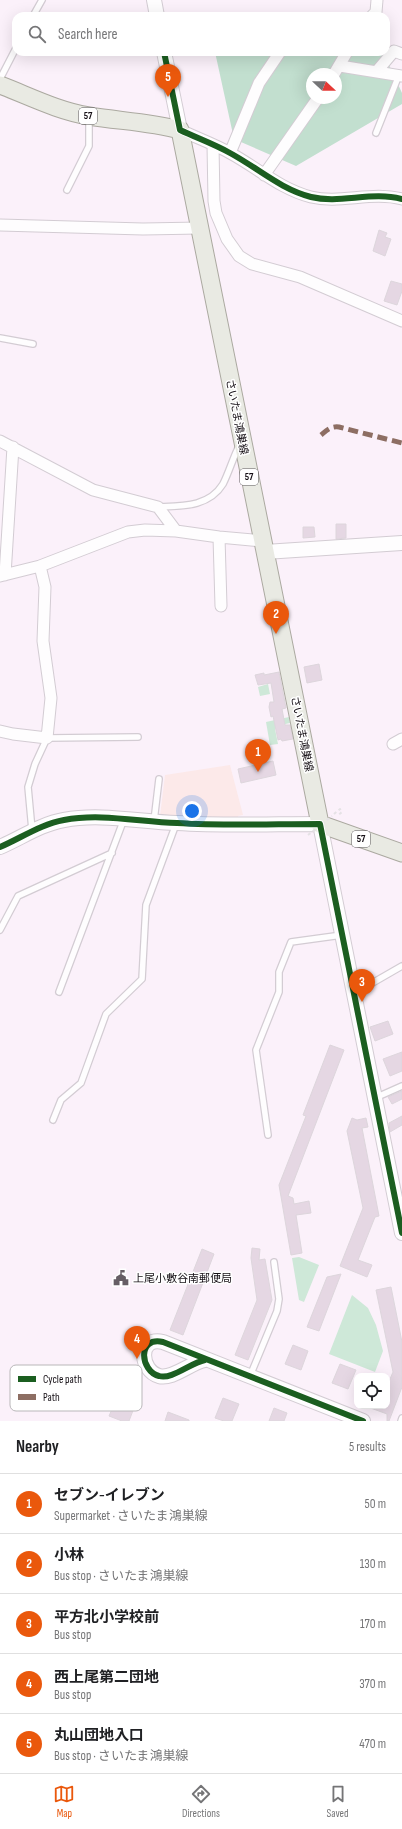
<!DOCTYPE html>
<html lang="en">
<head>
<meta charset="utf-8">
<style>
	body { margin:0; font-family:"Sofia Sans Condensed","Noto Sans JP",sans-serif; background:#f6f6f6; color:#202124 }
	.controls { position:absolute; right:12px; bottom:12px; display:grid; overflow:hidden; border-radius:8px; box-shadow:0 4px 16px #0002 }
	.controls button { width:36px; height:36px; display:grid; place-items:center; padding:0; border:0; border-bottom:1px solid #e0e0e0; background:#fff; color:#202124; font:20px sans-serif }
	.compass { position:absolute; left:306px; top:68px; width:36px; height:36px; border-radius:50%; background:#fff; box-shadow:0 4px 16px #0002; rotate:112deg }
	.you { position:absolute; left:192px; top:811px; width:14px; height:14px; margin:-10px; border:3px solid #fff; border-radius:50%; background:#1a73e8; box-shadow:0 0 0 6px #1a73e833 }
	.badge { display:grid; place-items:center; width:26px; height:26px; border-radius:50%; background:#ea580c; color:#fff; font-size:13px; font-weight:700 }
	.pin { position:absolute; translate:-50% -33px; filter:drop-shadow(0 1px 2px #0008) }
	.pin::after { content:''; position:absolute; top:21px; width:14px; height:12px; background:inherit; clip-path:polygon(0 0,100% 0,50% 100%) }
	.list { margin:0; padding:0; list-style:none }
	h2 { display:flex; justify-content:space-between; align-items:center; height:52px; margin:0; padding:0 16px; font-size:17px }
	h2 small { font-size:13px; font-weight:400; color:#757577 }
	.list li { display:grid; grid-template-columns:26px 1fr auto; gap:12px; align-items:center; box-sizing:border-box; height:60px; padding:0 16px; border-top:1px solid #e0e0e0 }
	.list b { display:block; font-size:15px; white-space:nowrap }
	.list p { margin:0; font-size:13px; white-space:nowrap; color:#757577 }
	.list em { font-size:13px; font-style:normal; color:#757577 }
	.icon { flex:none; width:22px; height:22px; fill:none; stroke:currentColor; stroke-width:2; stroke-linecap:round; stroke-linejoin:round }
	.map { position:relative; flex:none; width:402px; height:1421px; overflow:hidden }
	.search { position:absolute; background:#fff; box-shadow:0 4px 16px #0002; left:12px; right:12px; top:12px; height:44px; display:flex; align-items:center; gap:10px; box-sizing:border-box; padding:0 14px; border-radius:12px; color:#757577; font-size:15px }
	.sheet { height:352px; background:#fff }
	nav { display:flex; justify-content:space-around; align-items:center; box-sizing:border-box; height:56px; border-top:1px solid #e0e0e0; background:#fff; font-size:11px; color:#757577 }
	nav a { display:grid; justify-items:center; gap:2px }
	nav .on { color:#ea580c }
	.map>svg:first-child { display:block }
</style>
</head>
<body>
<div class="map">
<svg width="402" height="1421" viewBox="0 0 402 1421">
	<rect width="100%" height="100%" fill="#fbf1fa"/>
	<path fill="#fce9e9" d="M230,765L243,815L238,816V818L160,816L165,775Z"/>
	<path fill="#cee8d8" d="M268,684L270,694L260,696L258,687Z
		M289,717L290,723L276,726L275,729L278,744L270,745L266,722Z
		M299,1257L319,1265L304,1302L299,1300L292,1258Z
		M352,1295L368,1308L376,1325L383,1351L375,1372L329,1354Z"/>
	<path fill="#c2dfcf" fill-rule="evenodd" d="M215,52H383L402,93V104L296,166L234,139ZM312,74H336V98H312Z"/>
	<path fill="#e5d7e3" stroke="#ddd6dc" d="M379,230L387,233L385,237L391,239L385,256L373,251Z
		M391,281L402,284V291L397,305L384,301Z
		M336,524H346V538L336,539Z
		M303,527H314L315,537L303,538Z
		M319,664L322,680L307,683L304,667Z
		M279,672L286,708L282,709L285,725H290L293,739L282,741L281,739L278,740L273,716L271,717L269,707L270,702H274L271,683L258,685L255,675L264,673V675Z
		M273,761L276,775L241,783L238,769Z
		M388,1021L393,1034L375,1041L370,1027Z
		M330,1045L344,1050L288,1196L293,1198L294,1204L309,1201L311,1213L296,1215L302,1253L291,1255L279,1185L306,1116L303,1115Z
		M402,1052V1071L390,1076L383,1059Z
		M402,1091V1099L392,1104L388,1097Z
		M402,1116V1125L390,1132L389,1123Z
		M352,1118L357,1120L366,1118L368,1127L362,1128L379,1216L375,1217L358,1260L372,1265L367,1277L340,1266L363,1208L347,1131Z
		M252,1248L260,1249L259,1260L265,1259L272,1300L248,1360L235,1355L257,1300L251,1258Z
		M202,1249L214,1254L183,1335L170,1330Z
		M341,1274L319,1331L307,1327L327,1277Z
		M391,1287L402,1342V1387L389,1421H387V1414L368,1407L387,1406V1386L393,1372L376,1290Z
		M293,1345L308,1351L301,1370L285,1364Z
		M340,1364L356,1370L348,1389L332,1383Z
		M121,1388L139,1395L129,1421H122L109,1416Z
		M223,1398L239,1404L232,1421H224L215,1418Z
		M274,1408L287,1413L284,1421H269Z
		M168,1412L189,1420V1421H165Z"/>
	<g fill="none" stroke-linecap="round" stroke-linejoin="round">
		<defs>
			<path id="service" d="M33,16L42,0
				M0,79L16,48
				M376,133L399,75
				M67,190L89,146V118
				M0,338L33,344
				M158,507C182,506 209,507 223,484C229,472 233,458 239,446
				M154,821L159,779
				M32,830L28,787L35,764L47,738L138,737
				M0,930L18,896L112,853
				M59,992L124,819
				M355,993L402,966
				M375,1098L402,1086
				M53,1120L61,1100L81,1083L106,1014L142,979L146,905L176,824
				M268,1135L256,1050L279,992V972L291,942L342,935
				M250,1376L277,1311L279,1299L274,1262
				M401,1421L402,1418"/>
			<path id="minor" d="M372,16L376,12L377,0
				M340,66L402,76
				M377,71L394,51L402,54
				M334,74L347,52
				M180,130C197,138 214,144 230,153C258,168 280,189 311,197C340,204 372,191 402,199
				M213,145L214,201L216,213L227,239L239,256L252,264L300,277L402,321
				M230,153L259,83L280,52
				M264,175L318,98
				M0,225L143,229L200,228
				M0,441L93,490L158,507L176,531
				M219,537L221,606
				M5,575L13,447
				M0,576L40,566L128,532L145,530L176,531L219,537L263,541
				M0,731L13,734L47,738L51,698L43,641L45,587L40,566
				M393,744L402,739"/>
			<path id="tertiary" d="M154,0L157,16
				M164,52L180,130
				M265,552L402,543
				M0,847C21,838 41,824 64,820C101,813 140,822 177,823C224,826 272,824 320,824L402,1233
				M205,1360C190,1363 172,1380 159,1376C140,1371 137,1336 163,1342L363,1421"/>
			<path id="primary" d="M0,85C29,96 58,111 89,116C120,121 150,122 180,130L320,824L402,853"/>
		</defs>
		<use href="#service" stroke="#d3ccd3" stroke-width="8"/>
		<use href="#minor" stroke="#d3ccd3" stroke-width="13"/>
		<use href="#tertiary" stroke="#d3ccd3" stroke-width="16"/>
		<use href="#primary" stroke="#aba9a0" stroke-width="19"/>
		<path stroke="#e5e2e5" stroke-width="2" stroke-dasharray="3 3" stroke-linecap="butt" d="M334,814L340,809L342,812L337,816"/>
		<use href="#service" stroke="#fefdfe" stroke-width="5.5"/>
		<use href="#minor" stroke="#fefdfe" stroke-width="11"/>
		<use href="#tertiary" stroke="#fefdfe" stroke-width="14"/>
		<use href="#primary" stroke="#e9eae3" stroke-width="17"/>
		<path stroke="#e5e2e5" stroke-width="2" stroke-dasharray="3 3" stroke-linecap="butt" d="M308,835L332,816"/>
		<path stroke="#8d6e63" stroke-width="5" stroke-dasharray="10 5" stroke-linecap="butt" d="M321,435C327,430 331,426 339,427L402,443"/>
		<defs>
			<path id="cycleway" d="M164,52L180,130C197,138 214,144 230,153C258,168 280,189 311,197C340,204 372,191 402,199
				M0,847C21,838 41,824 64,820C101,813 140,822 177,823C224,826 272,824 320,824L402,1233
				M205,1360C190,1363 172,1380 159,1376C140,1371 137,1336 163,1342L363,1421"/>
		</defs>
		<use href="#cycleway" stroke="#fff" stroke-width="8"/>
		<use href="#cycleway" stroke="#1b5e20" stroke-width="6"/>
	</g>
	<defs>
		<symbol id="civic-bare" viewBox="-9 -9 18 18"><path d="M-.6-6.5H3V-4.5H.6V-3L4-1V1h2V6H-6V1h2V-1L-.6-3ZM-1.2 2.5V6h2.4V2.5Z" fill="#665e65" stroke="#fff" stroke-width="2.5" paint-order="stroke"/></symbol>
	</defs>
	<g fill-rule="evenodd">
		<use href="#civic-bare" x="110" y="1267" width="22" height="22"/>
	</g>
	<g text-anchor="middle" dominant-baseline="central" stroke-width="3" stroke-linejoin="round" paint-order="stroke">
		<g fill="#fff" stroke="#5b575b" stroke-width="1">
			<rect x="79" y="108" width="18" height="16" rx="3"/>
			<rect x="240" y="469" width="18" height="16" rx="3"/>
			<rect x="352" y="831" width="18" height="16" rx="3"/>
		</g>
		<g font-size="10" font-weight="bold" fill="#150f15">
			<text x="88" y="116">57</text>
			<text x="249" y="477">57</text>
			<text x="361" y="839">57</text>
		</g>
		<g font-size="11" fill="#150f15" stroke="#fff">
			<text transform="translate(237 417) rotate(79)">さいたま鴻巣線</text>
			<text transform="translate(302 734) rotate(79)">さいたま鴻巣線</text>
		</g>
		<g font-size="11" fill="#150f15" stroke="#fff" text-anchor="start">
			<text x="133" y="1278">上尾小敷谷南郵便局</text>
		</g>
	</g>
	<rect x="10" y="1365" width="132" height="46" rx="6" fill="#fff" stroke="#b9b7b9" stroke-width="1"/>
	<rect x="18" y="1376" width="18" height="6" fill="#1b5e20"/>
	<rect x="18" y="1394" width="18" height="6" fill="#8d6e63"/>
	<g font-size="11" fill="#150f15">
		<text x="43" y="1383">Cycle path</text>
		<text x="43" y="1401">Path</text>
	</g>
</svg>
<div class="controls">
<button><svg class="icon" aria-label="locate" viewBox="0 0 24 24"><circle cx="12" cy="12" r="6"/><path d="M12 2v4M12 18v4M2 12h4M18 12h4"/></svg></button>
</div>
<svg class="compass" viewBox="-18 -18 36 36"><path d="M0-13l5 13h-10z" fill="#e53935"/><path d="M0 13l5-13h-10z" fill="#757577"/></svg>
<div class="you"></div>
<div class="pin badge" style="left:258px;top:772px">1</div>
<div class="pin badge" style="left:276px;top:634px">2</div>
<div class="pin badge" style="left:362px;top:1002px">3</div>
<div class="pin badge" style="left:137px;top:1359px">4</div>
<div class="pin badge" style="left:168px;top:97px">5</div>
<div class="search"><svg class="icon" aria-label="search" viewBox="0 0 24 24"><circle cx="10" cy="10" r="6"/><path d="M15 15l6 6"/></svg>Search here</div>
</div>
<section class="sheet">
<h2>Nearby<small>5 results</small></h2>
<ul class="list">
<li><span class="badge">1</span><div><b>セブン-イレブン</b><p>Supermarket · さいたま鴻巣線</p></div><em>50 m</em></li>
<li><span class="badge">2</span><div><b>小林</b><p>Bus stop · さいたま鴻巣線</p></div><em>130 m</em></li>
<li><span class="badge">3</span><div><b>平方北小学校前</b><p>Bus stop</p></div><em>170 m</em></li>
<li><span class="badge">4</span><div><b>西上尾第二団地</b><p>Bus stop</p></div><em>370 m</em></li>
<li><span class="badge">5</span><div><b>丸山団地入口</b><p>Bus stop · さいたま鴻巣線</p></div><em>470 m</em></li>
</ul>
</section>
<nav>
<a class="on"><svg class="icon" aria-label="map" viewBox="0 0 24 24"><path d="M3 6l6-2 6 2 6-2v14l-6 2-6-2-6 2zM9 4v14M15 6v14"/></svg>Map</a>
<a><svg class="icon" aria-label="directions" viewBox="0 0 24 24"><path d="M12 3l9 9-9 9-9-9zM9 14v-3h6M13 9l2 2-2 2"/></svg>Directions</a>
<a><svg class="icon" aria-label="saved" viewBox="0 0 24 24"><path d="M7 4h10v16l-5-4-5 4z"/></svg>Saved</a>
</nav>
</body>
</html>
